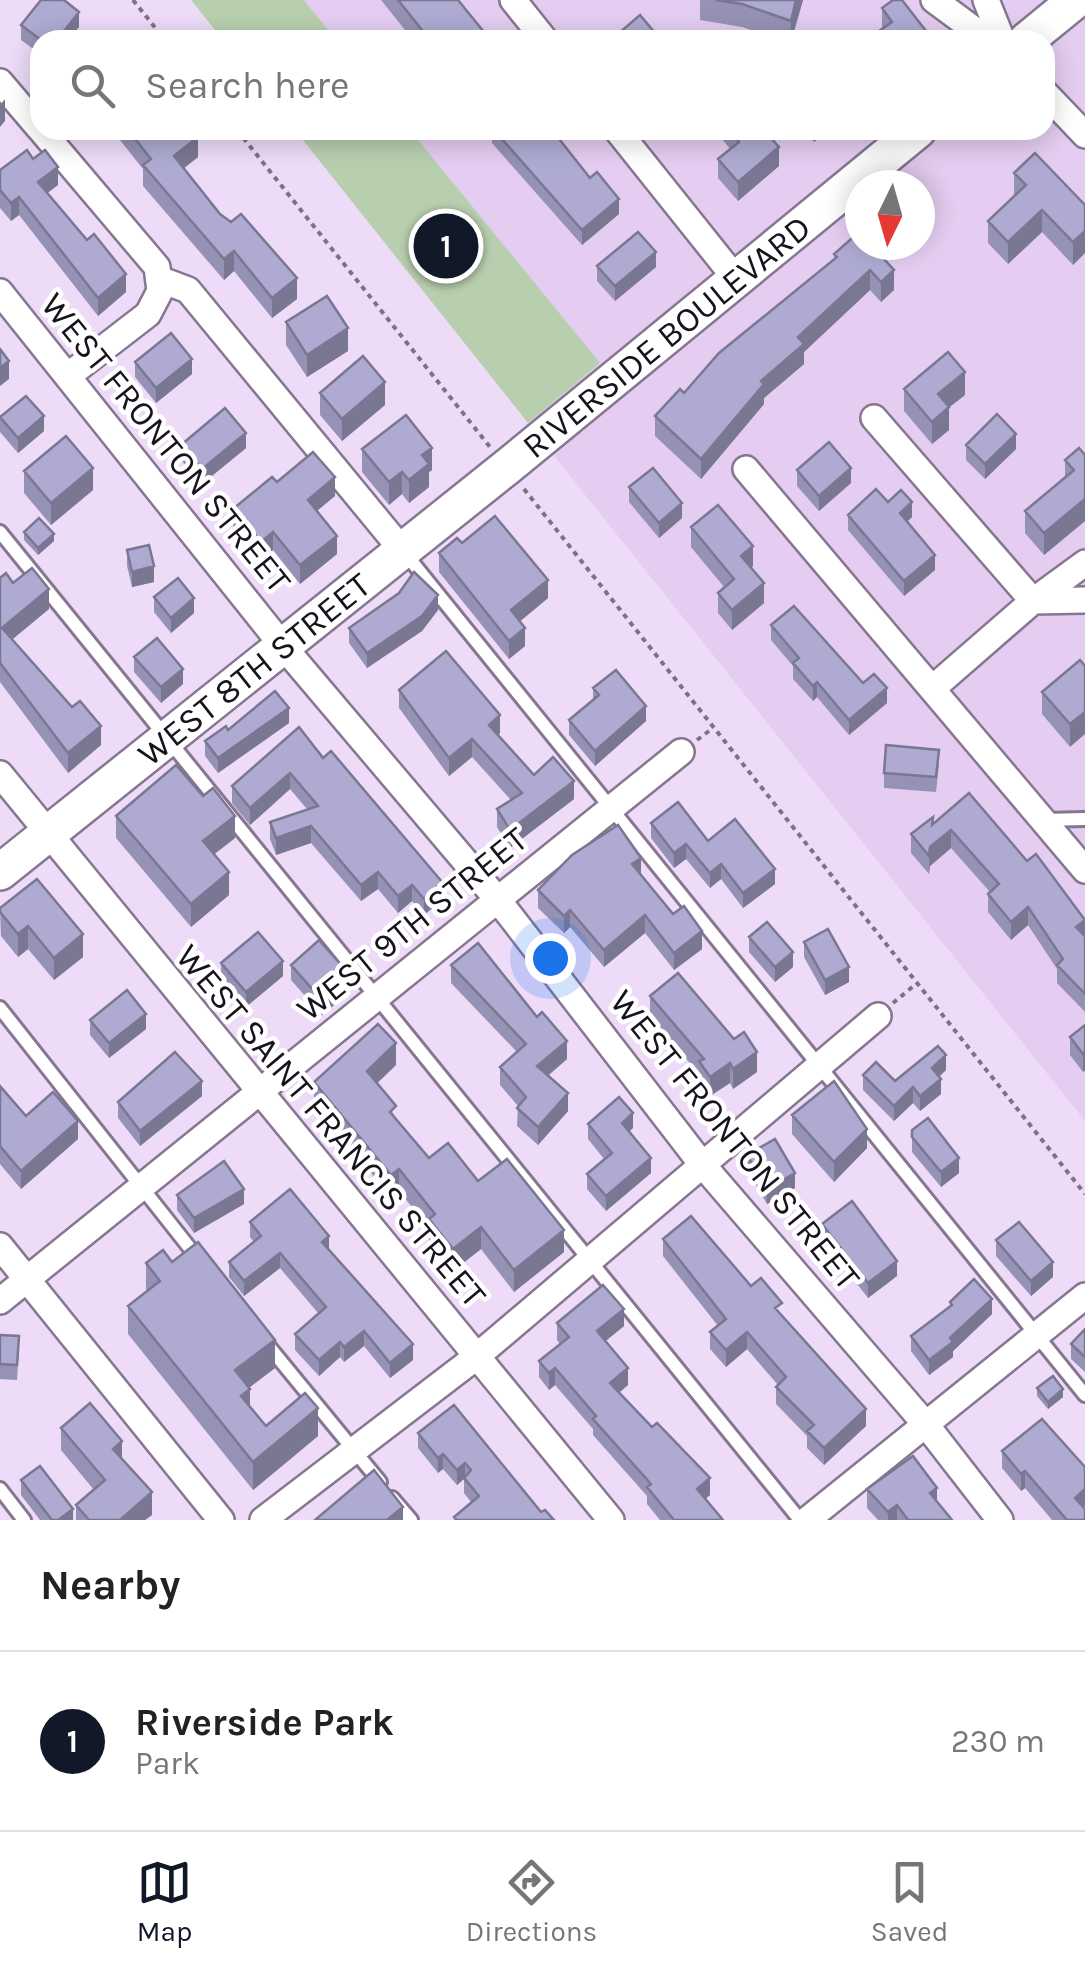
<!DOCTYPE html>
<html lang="en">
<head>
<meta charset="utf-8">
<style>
	body { margin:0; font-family:Karla,sans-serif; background:#f2f2f2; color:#222 }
	.compass { position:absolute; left:845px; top:170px; width:90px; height:90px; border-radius:50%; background:#fff; box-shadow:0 5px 25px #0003; rotate:185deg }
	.you { position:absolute; left:550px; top:958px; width:35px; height:35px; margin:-25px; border:8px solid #fff; border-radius:50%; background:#1a73e8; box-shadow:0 0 0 15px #1a73e833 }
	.badge { display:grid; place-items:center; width:65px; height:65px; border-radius:50%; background:#111827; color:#fff; font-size:32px; font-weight:700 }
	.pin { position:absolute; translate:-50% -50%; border:5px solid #fff; box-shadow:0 2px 10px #0006 }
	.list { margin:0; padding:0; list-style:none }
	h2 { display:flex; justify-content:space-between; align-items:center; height:130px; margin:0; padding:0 40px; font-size:42px }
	h2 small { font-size:32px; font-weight:400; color:#767676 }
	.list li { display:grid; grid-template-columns:65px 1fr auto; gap:30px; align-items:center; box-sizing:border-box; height:180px; padding:0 40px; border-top:2px solid #e0e0e0 }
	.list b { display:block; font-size:38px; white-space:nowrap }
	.list p { margin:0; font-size:32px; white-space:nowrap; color:#767676 }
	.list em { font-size:32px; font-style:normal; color:#767676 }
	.icon { flex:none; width:55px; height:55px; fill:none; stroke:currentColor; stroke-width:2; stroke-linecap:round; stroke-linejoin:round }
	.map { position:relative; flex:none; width:1085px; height:1520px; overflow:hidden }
	.search { position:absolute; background:#fff; box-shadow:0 5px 25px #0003; left:30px; right:30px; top:30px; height:110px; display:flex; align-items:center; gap:25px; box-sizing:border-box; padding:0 35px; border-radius:30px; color:#767676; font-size:38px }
	.sheet { height:310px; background:#fff }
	nav { display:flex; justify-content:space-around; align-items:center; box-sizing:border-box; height:140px; border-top:2px solid #e0e0e0; background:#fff; font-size:28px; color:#767676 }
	nav a { display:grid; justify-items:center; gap:5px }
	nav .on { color:#111827 }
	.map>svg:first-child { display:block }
</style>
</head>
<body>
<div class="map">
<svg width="1085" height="1520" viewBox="0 0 1085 1520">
	<rect width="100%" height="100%" fill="#eddbf8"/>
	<path fill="#e4cdf0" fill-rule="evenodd" d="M304,0H1085V1121L528,423L599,363L410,130H1045V40H336ZM860,185H920V245H860Z"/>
	<path fill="#b8cfaf" d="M191,0H304L336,40H223Z
		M295,130H410L600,363L528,423Z"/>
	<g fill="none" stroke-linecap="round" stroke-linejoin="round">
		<defs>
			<path id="lane" d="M0,532L800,1520
				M404,552L1085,1395
				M1043,820L1085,819
				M0,1008L200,1261
				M266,1343L380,1482
				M0,1489L24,1520
				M392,1498L411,1520"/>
			<path id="street" d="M513,0L545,40
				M934,0L988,40
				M986,0L1002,40
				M0,82L40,129
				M1045,93L1085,135
				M41,130L157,267L160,291L148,314L69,375
				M617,130L736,279
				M159,279L188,290L402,550
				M0,292L282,645L498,900L701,1163L927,1426L1000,1520
				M874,418L1033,601L1085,563
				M746,469L1085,870
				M933,688L1033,601L1085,600
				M0,774L611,1520
				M0,1246L221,1520
				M0,1301L681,752
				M263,1520L476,1357L878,1016
				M807,1520L1085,1296"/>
			<g id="secondary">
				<path d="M1027,40L1076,0"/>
				<path id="s1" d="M0,872L507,467L918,130"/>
			</g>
		</defs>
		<use href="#lane" stroke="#86768f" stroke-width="18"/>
		<use href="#street" stroke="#86768f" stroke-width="30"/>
		<use href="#secondary" stroke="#86768f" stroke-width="40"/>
		<path stroke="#7d7184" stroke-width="4" stroke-dasharray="5 5" stroke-linecap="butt" d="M133,0L165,40
			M237,130L490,447
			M524,489L1085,1194
			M697,740L713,728
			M893,1003L916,984"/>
		<use href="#lane" stroke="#fff" stroke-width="12"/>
		<use href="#street" stroke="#fff" stroke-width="25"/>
		<use href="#secondary" stroke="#fff" stroke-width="35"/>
	</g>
	<path fill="#9692b5" d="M381,0H458L488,40H413Z
		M700,0H803L792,40H781L742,27L700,20Z
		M882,8L933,40H869V38L882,29Z
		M21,25L79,27L40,40V54L21,40Z
		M112,130H192L198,157L184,168L220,214L297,299L272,318L234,271L224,280L143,186V169Z
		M492,130H552L619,214L582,245L492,143Z
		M715,130H764L779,166L738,201L718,178V159L730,149Z
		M804,130H828L814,142Z
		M33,159L58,185L47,193L126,292L98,316L19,215L11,221L0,208V170Z
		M1014,173L1085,205L1073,265L1042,232L1008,264L988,243V221L1014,196Z
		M859,232L894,290L881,302L870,290L804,352V364L764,398V404L701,479L655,436V416L684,393L834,259V254Z
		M597,266L656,267L615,301L597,281Z
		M286,322L348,351L307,377L286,345Z
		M135,362L192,374L156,403L135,377Z
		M904,389L965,395L949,407V430L932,444L904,411Z
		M320,393L385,405L342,441L320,415Z
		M0,417L44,431L18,453L0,432Z
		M181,445L246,448L202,484L181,460Z
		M966,445L1016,449L985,479L966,460Z
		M362,449L432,470L429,472V487L409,503L402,494L389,505L362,472Z
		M1085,455V521L1044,555L1025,533V511L1065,478V460Z
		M797,470L851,483L819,511L797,486Z
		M24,471L93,490L51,525L24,493Z
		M277,482L335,496L317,511L337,554L300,584L273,550L261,560L233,528V509Z
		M629,487L682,518L659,538L629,502Z
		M888,502L912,517L907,522L935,570L904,596L848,530V515Z
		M691,527L753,566L751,568L764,603L732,630L718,613V593L724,587L691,547Z
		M24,532L54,541L38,555L24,540Z
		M462,543L548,598L520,621L525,646L509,659L439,572V553Z
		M127,550L154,582L132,587L127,566Z
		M0,578L13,583L49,609L12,639L101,745L68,773L0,682Z
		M154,597L194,613L171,633L154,612Z
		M438,610L422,631L367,668L349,643V628Z
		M771,625L863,683L887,703L849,735L817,697L813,701L793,679V666L771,640Z
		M134,657L183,684L161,703L134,672Z
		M1085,666L1070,747L1042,714V692Z
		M593,688L646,721L595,766L569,735V720L593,700Z
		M399,690L500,733L498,735L534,775L574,799L510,848L497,827V809L511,800L472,757L449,776L399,708Z
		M289,723L218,773L205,756V741Z
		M299,727L443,899L424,915L412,901L398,913L378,889L361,901L311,843L276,855L270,839V822L307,809L290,789L250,825L232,803V786Z
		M939,765L936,792L884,788V773Z
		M969,793L1027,861L1085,920V1012L1057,983V969L1028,925L1011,940L988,912V894L990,892L951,848L930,866L929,874L911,853V834L933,824Z
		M116,816L235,838L214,854L229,895L191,927L116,838Z
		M651,823L708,841L775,884L743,908L721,879L710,888L686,859L674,868L651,838Z
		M641,874L702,949L674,970L645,933L604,967L570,927L564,933L538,908V890Z
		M0,908L83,957L54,980L28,949L18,957L1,936V938Z
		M749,937L793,967L775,982L749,952Z
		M804,942L849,982L825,995L804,957Z
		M221,963L283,976L246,1007L221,978Z
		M291,965L351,991L322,1015L291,980Z
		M451,965L567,1059L548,1076L568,1111L538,1145L517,1126L518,1106L500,1085V1067L517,1052L451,983Z
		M650,996L757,1072L733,1089L730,1083L710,1096L699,1081V1074L650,1016Z
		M90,1020L146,1029L109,1058L90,1035Z
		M1085,1025V1070L1083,1072L1070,1055V1037Z
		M396,1065L377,1083L396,1119L429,1158L478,1181L564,1252L514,1292L481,1249L453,1271L429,1241V1228L399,1191L391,1197L314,1104V1082Z
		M946,1070L939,1077L941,1094L920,1111L913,1103L894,1121L863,1090V1075L895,1081Z
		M0,1086L26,1116L78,1139L21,1189L0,1164Z
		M202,1096L140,1146L118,1118V1102Z
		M792,1115L867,1148L834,1182L792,1134Z
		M588,1124L633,1128L629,1132L651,1173L606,1211L587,1189V1174L604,1159L588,1139Z
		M912,1130L959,1173L941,1187L912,1152Z
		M747,1155L795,1188L767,1204L747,1170Z
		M177,1195L244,1204L194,1233L177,1210Z
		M250,1222L329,1250L413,1360L390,1378L364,1346L344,1362L340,1357L319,1376L295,1350V1334L318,1313L280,1268L244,1296L229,1277V1262L254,1242L250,1237Z
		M822,1224L897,1276L868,1298L822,1239Z
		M663,1239L751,1286L782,1315L866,1426L824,1465L807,1448V1436L776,1404V1387L778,1385L747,1349L726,1367L710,1349V1332L718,1326L663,1256Z
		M996,1240L1053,1277L1031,1296L996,1256Z
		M172,1262L275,1368L249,1388L250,1406L266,1426L318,1436L253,1490L128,1334V1306L146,1292V1263Z
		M950,1302L992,1314L953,1351V1357L929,1375L911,1351V1336L950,1307Z
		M557,1323L624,1326L605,1341L628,1385L619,1393L710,1495L705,1499L723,1520H660L647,1504V1496L593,1435V1429L555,1385L549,1390L539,1377V1361L560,1344L557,1340Z
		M1085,1329V1372L1071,1359V1344Z
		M0,1335L19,1351L17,1380L0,1379Z
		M1037,1388L1063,1397L1048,1409L1037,1396Z
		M61,1428L122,1459L152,1515L145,1520H76V1505L94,1490L61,1450Z
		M418,1433L541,1512L554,1520H454V1517L471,1502L464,1493V1479L457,1485L443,1469L438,1473L418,1448Z
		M1002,1451L1083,1508L1085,1520H1052L1025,1488L1021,1491L1002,1468Z
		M21,1480L73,1520H40L21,1495Z
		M867,1489L937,1502L952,1520H878L867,1508Z"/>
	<path fill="#7a7793" d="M796,0H803L791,40V21Z
		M79,12V27L69,40H57Z
		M5,99V121L0,127V105Z
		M448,130H460L448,139Z
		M814,130H828L814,142Z
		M198,137V157L174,176V156Z
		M779,147V166L738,201V182Z
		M58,167V185L38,200V182Z
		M19,197V215L11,221V203Z
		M619,199V214L582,245V230Z
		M1042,210V232L1008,264V242Z
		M1085,231V253L1073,265V242Z
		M234,251V271L224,280V259Z
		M656,252V267L615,301V286Z
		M870,270V290L804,352V364L764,398V404L701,479V459L761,381L798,337Z
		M894,270V290L881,302V282Z
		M126,274V292L98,316V298Z
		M297,278V299L272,318V298Z
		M348,328V351L307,377V355Z
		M192,359V374L156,403V388Z
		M9,361V379L0,386V368Z
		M965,372V395L938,416V394Z
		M385,382V405L342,441V419Z
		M949,407V430L932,444V422Z
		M44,416V431L18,453V438Z
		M246,433V448L202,484V469Z
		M1016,434V449L985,479V464Z
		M432,448V470L429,472V487L409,503V480L422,455Z
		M93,468V490L51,525V503Z
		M851,468V483L819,511V496Z
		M402,472V494L389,505V482Z
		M335,477V496L308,518V500Z
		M1085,499V521L1044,555V533Z
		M912,502V517L900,528V513Z
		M682,503V518L659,538V523Z
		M273,532V550L261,560V542Z
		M54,534V541L38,555V548Z
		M337,536V554L300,584V565Z
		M753,546V566L741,576V556Z
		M935,555V570L904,596V581Z
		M154,566V582L132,587V572Z
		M548,580V598L511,629V610Z
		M764,583V603L732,630V610Z
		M49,589V609L2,648V628Z
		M438,595V610L422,631L367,668V653Z
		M194,598V613L171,633V618Z
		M525,628V646L509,659V641Z
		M183,669V684L161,703V687Z
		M817,682V697L813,701V686Z
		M887,688V703L849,735V720Z
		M646,706V721L595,766V751Z
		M289,708V723L218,773V758Z
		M1085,712V734L1070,747V724Z
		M500,715V733L489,743V725Z
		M101,726V745L68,773V753Z
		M472,739V757L449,776V758Z
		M290,773V789L250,825V808Z
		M574,781V799L510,848V830Z
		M235,816V838L203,863V841Z
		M311,826V843L276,855V838Z
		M951,830V848L930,866L929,874L930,847Z
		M686,844V859L674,868V853Z
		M641,858V876L632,864Z
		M721,864V879L710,888V873Z
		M775,869V884L743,908V893Z
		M229,872V895L191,927V904Z
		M378,872V889L361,901V885Z
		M443,883V899L424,915V899Z
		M412,885V901L398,913V896Z
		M1028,907V925L1011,940V922Z
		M570,910V927L564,933V916Z
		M645,915V933L604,967V950Z
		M1085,921V939L1076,927Z
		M28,926V949L18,957V934Z
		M702,931V949L674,970V953Z
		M83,934V957L54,980V958Z
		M793,952V967L775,982V967Z
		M283,961V976L246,1007V992Z
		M849,967V982L825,995V980Z
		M351,976V991L322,1015V1000Z
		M146,1014V1029L109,1058V1043Z
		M567,1041V1059L537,1084V1066Z
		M396,1043V1065L367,1093V1071Z
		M757,1052V1072L733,1089V1069Z
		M1085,1052V1070L1083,1072V1054Z
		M946,1055V1070L932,1083V1068Z
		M730,1063V1083L710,1096V1077Z
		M941,1079V1094L920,1111V1096Z
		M202,1081V1096L140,1146V1131Z
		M913,1087V1103L894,1121V1106Z
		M568,1093V1111L538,1145V1127Z
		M633,1113V1128L622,1138V1123Z
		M78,1121V1139L21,1189V1171Z
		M867,1129V1148L834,1182V1162Z
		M651,1158V1173L606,1211V1196Z
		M959,1158V1173L941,1187V1172Z
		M399,1169V1191L391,1197V1175Z
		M795,1173V1188L767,1204V1189Z
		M244,1189V1204L194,1233V1218Z
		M481,1227V1249L453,1271V1249Z
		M564,1230V1252L514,1292V1270Z
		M329,1236V1251L322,1242Z
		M280,1253V1268L244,1296V1281Z
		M897,1261V1276L868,1298V1283Z
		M1053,1262V1277L1031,1296V1281Z
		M992,1299V1314L953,1351V1357L929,1375V1360Z
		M624,1309V1326L597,1348V1331Z
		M364,1331V1346L344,1362V1347Z
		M747,1332V1349L726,1367V1350Z
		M275,1340V1368L235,1398V1370Z
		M340,1342V1357L319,1376V1360Z
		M413,1344V1360L390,1378V1363Z
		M555,1368V1385L549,1390V1373Z
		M628,1368V1385L610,1400V1383Z
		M250,1389V1417L241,1396Z
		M1063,1389V1397L1048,1409V1402Z
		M318,1408V1436L253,1490V1462Z
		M866,1409V1426L824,1465V1448Z
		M122,1441V1464L113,1449Z
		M443,1454V1469L438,1473V1458Z
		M465,1463V1478L457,1485V1470Z
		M1025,1471V1488L1021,1491V1474Z
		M710,1478V1495L697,1506V1489Z
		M937,1488V1507L930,1493Z
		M1085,1489V1506L1075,1515V1498Z
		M152,1492V1515L145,1520H120Z
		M897,1505V1520H888V1512Z
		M403,1507V1520H387Z
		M73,1509V1520H58Z"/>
	<path fill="#aeaad2" stroke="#7a7793" stroke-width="2.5" d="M41,0H64L79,12L57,40H41L21,25Z
		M398,0H458L488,37L484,40H430Z
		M716,0H796L791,21L742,4Z
		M893,0H902L933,40H871L869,38L892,22L882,8Z
		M640,15L661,40H611Z
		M128,130H192L198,137L174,156L220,214L231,222L241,214L297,278L272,298L234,251L224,259L143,165L151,159Z
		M494,130H552L590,178L597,172L619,199L582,230Z
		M731,130H764L779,147L738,182L718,159L739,142Z
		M27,150L33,159L45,150L58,167L38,182L87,240L94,234L126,274L98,298L19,197L11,203L0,190V170Z
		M1035,153L1085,205V231L1073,242L1042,210L1008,242L988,221L1026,185L1014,173Z
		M638,232L656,252L615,286L597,266Z
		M859,232L860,245H871L894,270L881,282L870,270L798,337L804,344L761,381L764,384L701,459L655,416L680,389L684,393L719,353L837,257L834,254Z
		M327,296L348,328L307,355L286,322Z
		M171,333L192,359L156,388L135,362Z
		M0,349L9,361L0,368Z
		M948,352L965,372L938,394L949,407L932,422L904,389Z
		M363,356L385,382L342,419L320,393Z
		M26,396L44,416L18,438L0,417Z
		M225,408L246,433L202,469L181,445Z
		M997,414L1016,434L985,464L966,445Z
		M406,415L432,448L422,455L429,464L409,480L402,472L389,482L362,449Z
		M66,436L93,468L51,503L24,471Z
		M829,442L851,468L819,496L797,470Z
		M1079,448L1085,455V499L1044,533L1025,511L1074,470L1065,460Z
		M313,452L335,477L308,500L337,536L300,565L273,532L261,542L233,509L272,477L277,482Z
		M653,468L682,503L659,523L629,487Z
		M876,489L888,502L901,490L912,502L900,513L935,555L904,581L848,515Z
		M718,505L753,546L741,556L764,583L732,610L718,593L734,579L691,527Z
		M495,516L548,580L511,610L525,628L509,641L439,553L457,538L462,543Z
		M39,518L54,534L38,548L24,532Z
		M149,545L154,566L132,572L127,550Z
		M32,568L49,589L2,628L72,707L80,701L101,726L68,753L0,663V578L6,573L13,583Z
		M414,572L438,595L422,616L367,653L349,628L399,593Z
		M178,578L194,598L171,618L154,597Z
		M794,606L863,683L874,674L887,688L849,720L817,682L813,686L793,663L799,658L771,625Z
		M157,638L183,669L161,687L134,657Z
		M446,651L500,715L489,725L534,775L553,757L574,781L510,830L497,809L522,793L472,739L449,758L399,690Z
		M1080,660L1085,666V712L1070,724L1042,692Z
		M616,670L646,706L595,751L569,720L599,695L593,688Z
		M275,691L289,708L218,758L205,741L226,726L228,730Z
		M299,727L323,758L331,751L443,883L424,899L412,885L398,896L378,872L361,885L311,826L276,838L270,822L318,806L290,773L250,808L232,786Z
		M886,745L939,750L936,777L884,773Z
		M176,765L203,796L213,788L235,816L203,841L229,872L191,904L116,816Z
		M969,793L1027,861L1036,854L1085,920L1076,927L1085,936V994L1057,965L1063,959L1028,907L1011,922L988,894L999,884L951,830L930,847L929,856L911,834L933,817L932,825Z
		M678,802L708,841L735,819L775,869L743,893L721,864L710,873L686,844L674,853L651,823Z
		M618,825L641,858L632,864L673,914L684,906L702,931L674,953L645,915L604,950L570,910L564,916L538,890L572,855Z
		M37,879L83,934L54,958L28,926L18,934L0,912V908Z
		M767,922L793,952L775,967L749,937Z
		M828,929L849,967L825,980L804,942Z
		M258,932L283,961L246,992L221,963Z
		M319,940L351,976L322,1000L291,965Z
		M478,943L537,1017L542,1012L567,1041L537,1066L568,1093L538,1127L517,1108L526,1097L500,1067L526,1044L451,965Z
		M678,973L734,1039L744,1032L757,1052L733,1069L730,1063L710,1077L699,1061L704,1059L650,996Z
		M127,990L146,1014L109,1043L90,1020Z
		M378,1024L396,1043L367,1071L396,1106L390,1112L429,1158L448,1143L478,1181L507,1159L564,1230L514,1270L481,1227L453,1249L429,1219L435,1214L399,1169L391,1175L314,1082Z
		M1085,1025V1052L1083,1054L1070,1037Z
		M938,1046L946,1055L932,1068L941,1079L920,1096L913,1087L894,1106L863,1075L876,1062L895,1081Z
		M175,1052L202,1081L140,1131L118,1102Z
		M834,1081L867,1129L834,1162L792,1115Z
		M0,1086L26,1116L53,1092L78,1121L21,1171L0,1146Z
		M619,1097L633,1113L622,1123L651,1158L606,1196L587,1174L612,1153L588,1124Z
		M928,1118L959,1158L941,1172L912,1137V1130Z
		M775,1139L795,1173L767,1189L747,1155Z
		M224,1161L244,1189L194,1218L177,1195Z
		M290,1189L329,1236L322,1242L413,1344L390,1363L364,1331L344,1347L340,1342L319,1360L295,1334L326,1307L280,1253L244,1281L229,1262L261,1236L250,1222Z
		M852,1201L897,1261L868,1283L822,1224Z
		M691,1216L751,1286L761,1278L782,1303L775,1308L866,1409L824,1448L807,1431L814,1425L776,1387L786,1377L747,1332L726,1350L710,1332L726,1319L663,1239Z
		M1019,1222L1053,1262L1031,1281L996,1240Z
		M198,1242L275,1340L235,1370L250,1389L241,1396L266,1426L305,1393L318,1408L253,1462L128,1306L160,1281L146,1263L163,1250L172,1262Z
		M974,1279L992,1299L950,1338L953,1342L929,1360L911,1336L952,1305L950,1302Z
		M603,1285L624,1309L597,1331L628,1368L610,1383L652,1427L657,1423L710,1478L697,1489L723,1520H674L647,1487L651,1484L593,1419L596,1416L555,1368L549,1373L539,1361L569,1337L557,1323Z
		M1085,1329V1357L1071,1344Z
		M0,1335L19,1336L17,1365L0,1364Z
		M1053,1376L1063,1389L1048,1402L1037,1388Z
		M90,1403L122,1441L113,1449L152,1492L120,1520H89L76,1505L105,1480L61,1428Z
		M454,1405L541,1512L545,1510L554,1520H457L454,1517L479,1496L464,1478L471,1470L465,1463L457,1470L443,1454L438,1458L418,1433Z
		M1042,1419L1085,1467V1489L1075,1498L1085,1509V1520H1067L1025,1471L1021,1474L1002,1451Z
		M913,1456L937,1488L930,1493L952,1520H908L897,1505L888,1512L867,1489Z
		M40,1466L73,1509L58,1520H52L21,1480Z
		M374,1470L403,1507L387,1520H315Z"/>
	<g text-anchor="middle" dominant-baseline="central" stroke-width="9" stroke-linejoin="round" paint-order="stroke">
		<g font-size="35" fill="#18121c" stroke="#fff">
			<text stroke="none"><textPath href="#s1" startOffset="855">RIVERSIDE BOULEVARD</textPath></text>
			<text transform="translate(166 443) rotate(51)">WEST FRONTON STREET</text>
			<text stroke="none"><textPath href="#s1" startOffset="325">WEST 8TH STREET</textPath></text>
			<text transform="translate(412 924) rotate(-39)">WEST 9TH STREET</text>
			<text transform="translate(331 1126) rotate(50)">WEST SAINT FRANCIS STREET</text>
			<text transform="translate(735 1140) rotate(51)">WEST FRONTON STREET</text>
		</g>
	</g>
</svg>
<svg class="compass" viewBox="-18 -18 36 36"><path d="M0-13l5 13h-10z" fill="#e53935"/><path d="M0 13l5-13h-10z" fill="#767676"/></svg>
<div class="you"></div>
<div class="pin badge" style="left:446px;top:246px">1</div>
<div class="search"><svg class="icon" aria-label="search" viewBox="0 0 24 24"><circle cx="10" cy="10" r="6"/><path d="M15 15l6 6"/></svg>Search here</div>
</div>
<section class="sheet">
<h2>Nearby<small></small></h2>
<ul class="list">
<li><span class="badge">1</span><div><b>Riverside Park</b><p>Park</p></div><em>230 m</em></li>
</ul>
</section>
<nav>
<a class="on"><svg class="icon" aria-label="map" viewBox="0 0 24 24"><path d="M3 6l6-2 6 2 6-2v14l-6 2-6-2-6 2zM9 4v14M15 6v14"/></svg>Map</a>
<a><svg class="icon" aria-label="directions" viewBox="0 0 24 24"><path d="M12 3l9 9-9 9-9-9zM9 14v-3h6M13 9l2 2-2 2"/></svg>Directions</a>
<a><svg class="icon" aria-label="saved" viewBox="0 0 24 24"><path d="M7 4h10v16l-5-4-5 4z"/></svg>Saved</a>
</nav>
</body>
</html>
